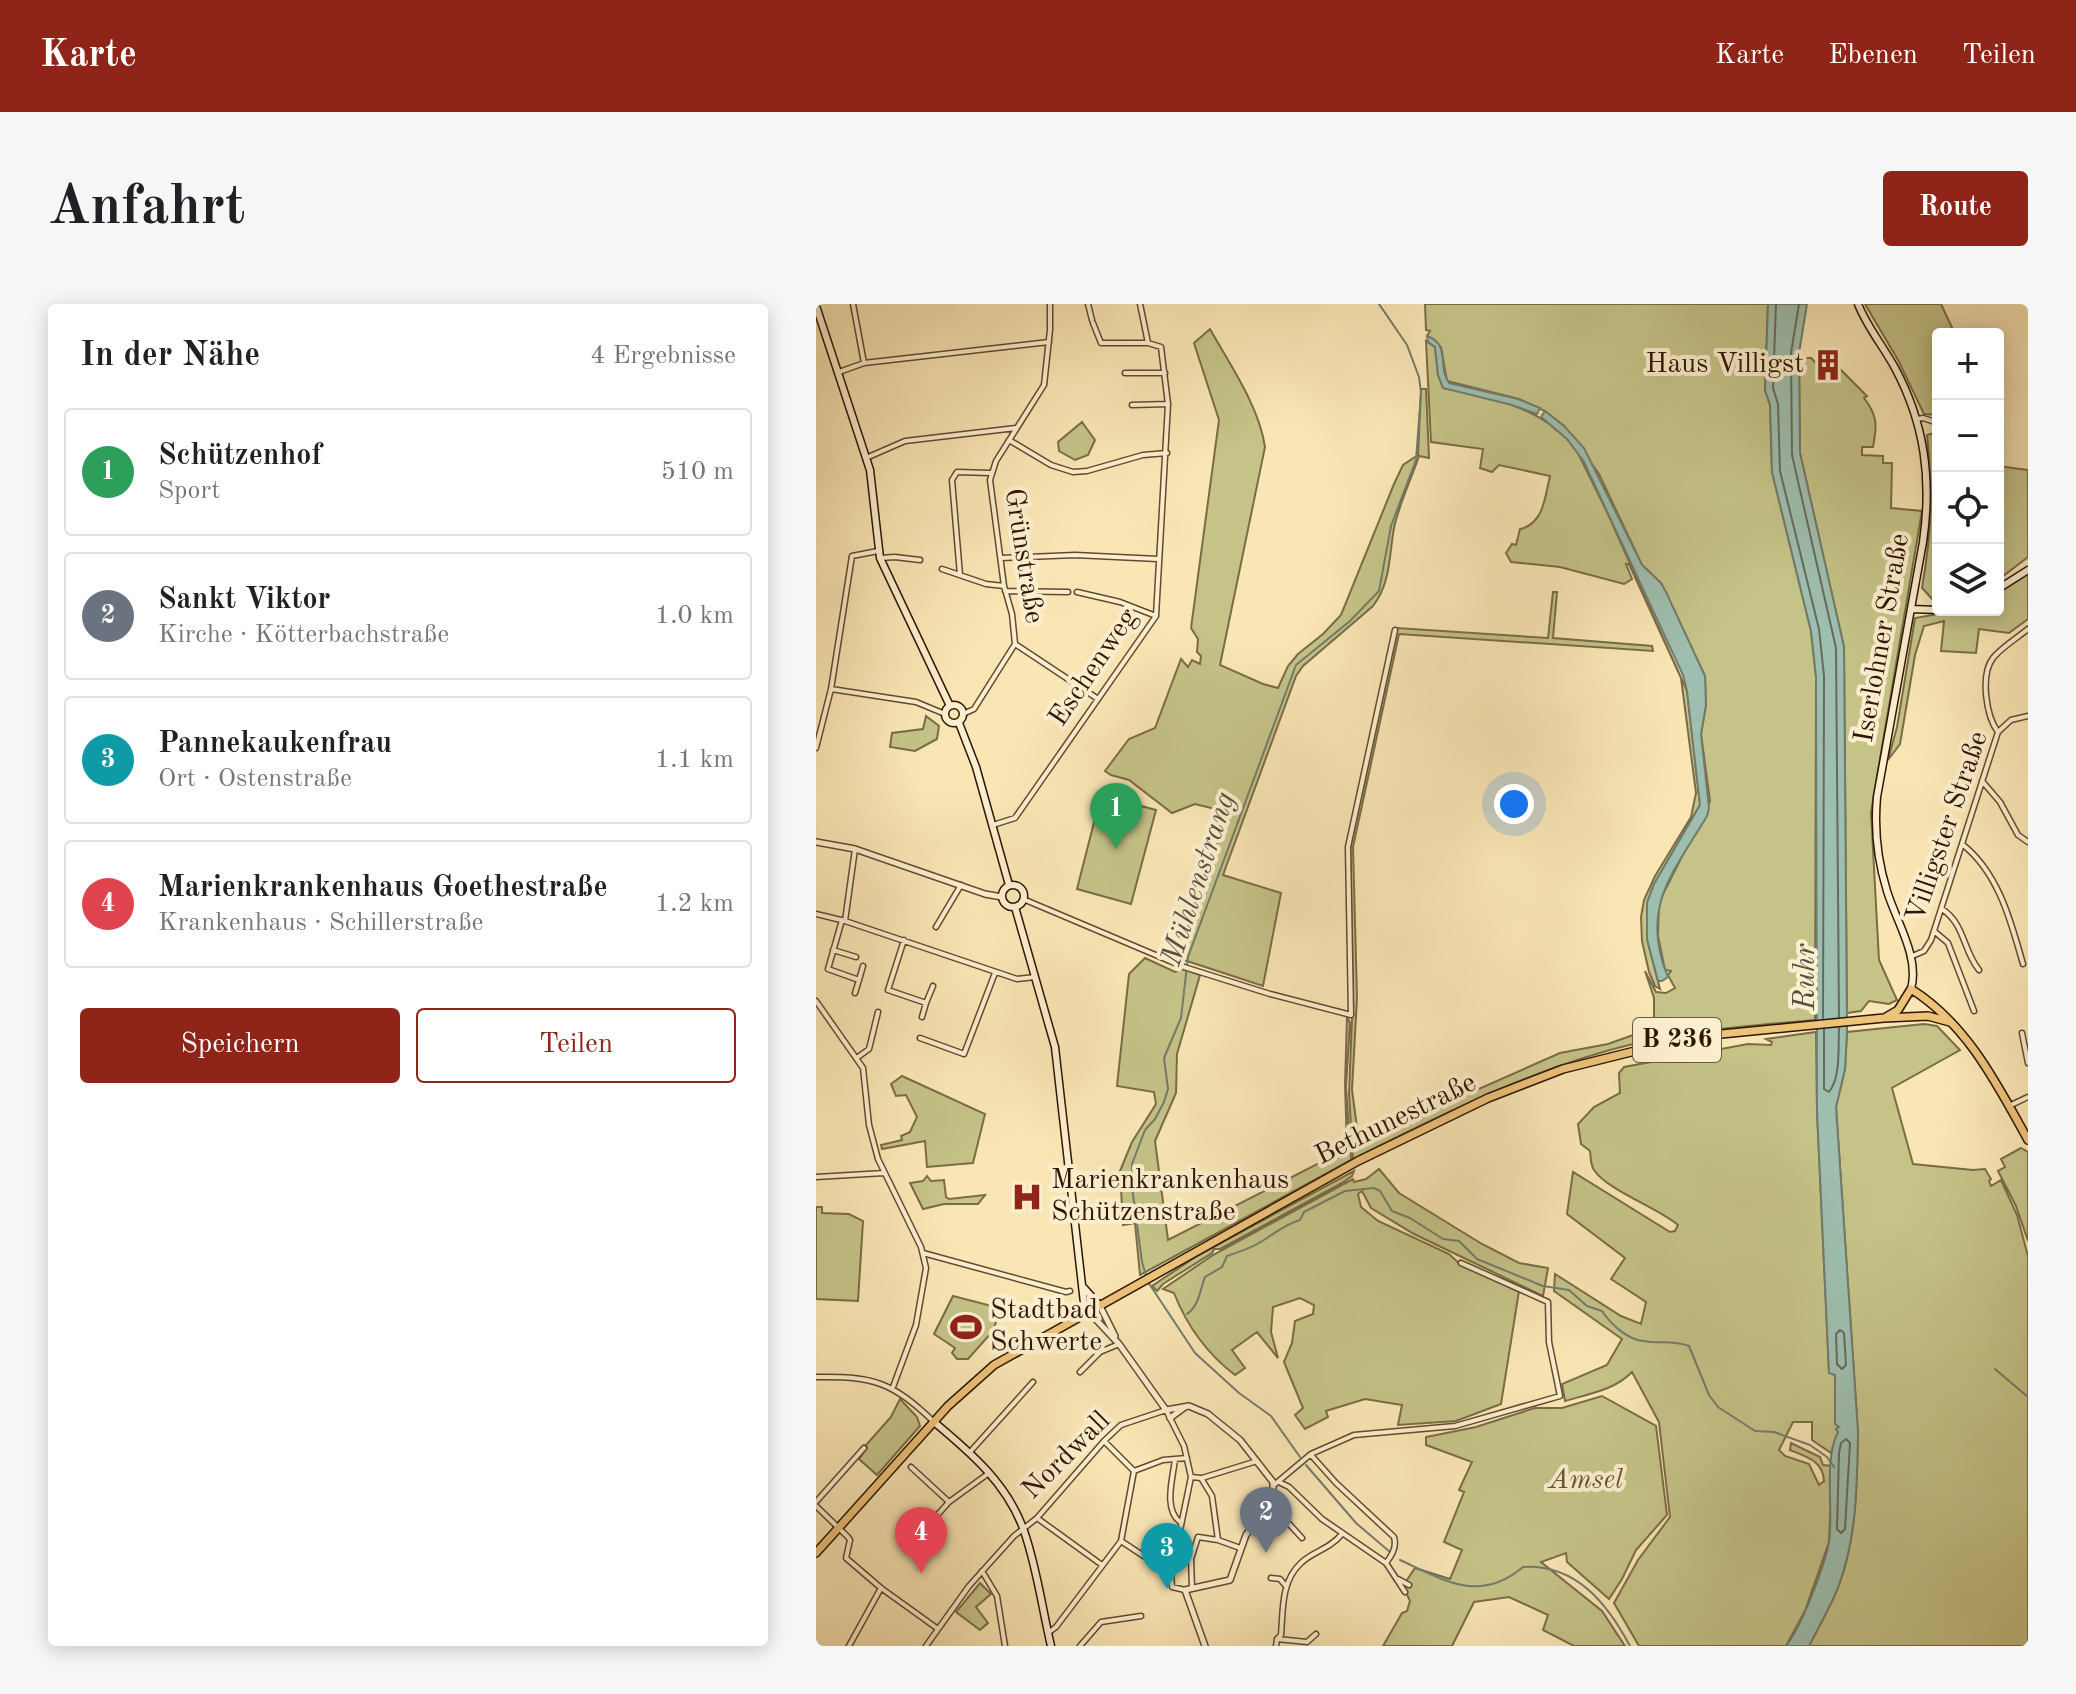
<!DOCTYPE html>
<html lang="de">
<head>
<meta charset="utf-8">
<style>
	body { margin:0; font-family:"Old Standard TT",serif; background:#f6f6f6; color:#202124 }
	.controls { position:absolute; right:24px; top:24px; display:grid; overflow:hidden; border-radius:8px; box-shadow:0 4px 20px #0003 }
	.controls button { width:72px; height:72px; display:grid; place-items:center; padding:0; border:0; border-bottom:2px solid #e0e0e0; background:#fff; color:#202124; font:40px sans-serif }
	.you { position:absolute; left:698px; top:500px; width:28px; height:28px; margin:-20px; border:6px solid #fff; border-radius:50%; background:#1a73e8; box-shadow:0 0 0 12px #1a73e833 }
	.badge { display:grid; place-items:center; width:52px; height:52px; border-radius:50%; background:#8f2418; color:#fff; font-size:26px; font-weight:700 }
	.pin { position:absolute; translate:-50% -66px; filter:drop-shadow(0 2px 4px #0008) }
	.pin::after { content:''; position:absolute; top:42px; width:28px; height:24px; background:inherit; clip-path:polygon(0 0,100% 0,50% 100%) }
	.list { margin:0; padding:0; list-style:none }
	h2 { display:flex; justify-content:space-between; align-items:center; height:104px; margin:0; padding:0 32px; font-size:34px }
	h2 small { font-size:26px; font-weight:400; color:#757577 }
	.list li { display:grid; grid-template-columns:52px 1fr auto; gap:24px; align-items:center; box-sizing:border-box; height:128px; margin:0 16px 16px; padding:0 16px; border:2px solid #e0e0e0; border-radius:8px }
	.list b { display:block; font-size:30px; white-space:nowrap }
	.list p { margin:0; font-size:26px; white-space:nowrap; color:#757577 }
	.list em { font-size:26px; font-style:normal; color:#757577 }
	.actions { display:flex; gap:16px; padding:24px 32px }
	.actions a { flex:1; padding:18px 0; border:2px solid #8f2418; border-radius:8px; text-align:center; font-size:28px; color:#8f2418 }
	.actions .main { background:#8f2418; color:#fff }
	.icon { flex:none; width:44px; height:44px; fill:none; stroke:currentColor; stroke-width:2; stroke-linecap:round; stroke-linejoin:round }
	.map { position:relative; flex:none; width:1212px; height:1342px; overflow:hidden; border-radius:8px }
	header { display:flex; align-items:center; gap:48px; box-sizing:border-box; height:112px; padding:0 40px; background:#8f2418; color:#fff }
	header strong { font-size:38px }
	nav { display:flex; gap:44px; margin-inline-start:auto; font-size:28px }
	.intro { display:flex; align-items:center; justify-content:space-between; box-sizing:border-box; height:192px; padding:0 48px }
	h1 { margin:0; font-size:56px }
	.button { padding:20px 36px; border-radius:8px; background:#8f2418; color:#fff; font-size:28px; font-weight:700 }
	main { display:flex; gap:48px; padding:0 48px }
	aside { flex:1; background:#fff; border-radius:8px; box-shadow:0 4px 20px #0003 }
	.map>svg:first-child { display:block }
</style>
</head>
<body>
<header>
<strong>Karte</strong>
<nav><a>Karte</a><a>Ebenen</a><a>Teilen</a></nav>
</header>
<div class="intro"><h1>Anfahrt</h1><a class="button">Route</a></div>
<main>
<aside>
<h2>In der Nähe<small>4 Ergebnisse</small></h2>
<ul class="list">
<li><span class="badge" style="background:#2e9e5b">1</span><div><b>Schützenhof</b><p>Sport</p></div><em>510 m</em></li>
<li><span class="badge" style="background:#6b7280">2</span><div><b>Sankt Viktor</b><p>Kirche · Kötterbachstraße</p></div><em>1.0 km</em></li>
<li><span class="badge" style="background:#0f9aa8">3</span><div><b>Pannekaukenfrau</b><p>Ort · Ostenstraße</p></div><em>1.1 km</em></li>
<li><span class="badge" style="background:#e0444e">4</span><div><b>Marienkrankenhaus Goethestraße</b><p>Krankenhaus · Schillerstraße</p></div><em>1.2 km</em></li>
</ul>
<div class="actions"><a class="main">Speichern</a><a>Teilen</a></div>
</aside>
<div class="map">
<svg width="1212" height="1342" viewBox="0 0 1212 1342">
	<rect width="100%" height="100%" fill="#fae6b5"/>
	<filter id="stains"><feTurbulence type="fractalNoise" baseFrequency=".0025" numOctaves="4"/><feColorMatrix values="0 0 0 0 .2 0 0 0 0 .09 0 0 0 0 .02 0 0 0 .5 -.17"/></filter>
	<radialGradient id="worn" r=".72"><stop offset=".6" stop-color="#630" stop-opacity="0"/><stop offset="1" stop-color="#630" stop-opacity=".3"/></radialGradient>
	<path fill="#c5c388" stroke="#7a6c46" stroke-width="2" d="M609,0H952L949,86L954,101L956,168L995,327L1000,373L999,716C943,721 886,725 830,737C726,760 632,807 537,855L533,790L537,689L534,545L581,324L732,334L737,288H741L737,334L836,342L837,347L583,330L537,543L541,694L536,786L543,838L744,749L792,740L817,731L838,728V694L829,667L840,688L850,689L859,684L852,671L855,667L849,666L842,632L843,598L894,497L885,430L890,401L889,372L845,279L826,261L783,170L748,122L729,107L703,95L631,77L625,43L611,32L614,27L610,26Z
		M1049,0H1125L1139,30H1122V91L1117,95L1122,104V111L1108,110L1082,56Z
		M394,25C414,61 443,102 449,143L404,361L447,380L462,384L472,362L482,350L507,330L525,311L578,180L587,161L602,151L605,85H610L613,154L603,152C595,176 583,200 578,224C573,251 575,279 557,302L487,362L480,372L407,571L465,589L447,682L362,654L393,566L411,508L379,500L356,509L313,476L295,471L289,467L313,435L339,424L365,355L372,363L376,356L384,360L385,352L381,348L382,335L375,324L403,116L378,39Z
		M610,37L619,43L622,71L627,84C678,95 725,102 760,145L791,208L871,387L884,501L838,580L831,599V635L844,685L839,682L833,668L826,637L825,613L828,596L839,572L875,513L880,489L865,374L813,260H810L816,275L808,280L744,263L695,258L690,249L696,240L700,241L704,225C728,220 729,192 734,172L683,161L676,168L664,164L667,145L615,138Z
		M983,54H995L1014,73L1023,64L1051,92L1048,94C1062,112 1061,122 1057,143H1046V151L1067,152V159H1076L1075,204L1106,207L1055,508L1063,656L1081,696L1073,700L1053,697L1045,707L1031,709L1028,343L984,149Z
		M266,118L279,136L272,151L259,156L243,147L242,138Z
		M1122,128V297L1119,298L1106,284C1116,226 1117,189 1111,131Z
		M1182,162L1212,166V253L1182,276Z
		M1212,268V315L1193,329L1163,325L1160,349L1125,347L1128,317L1108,322L1099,351L1084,440L1072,456L1081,423L1099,314L1145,306H1182V289Z
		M110,412L123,422L121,435L99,447L74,443L76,429L107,425Z
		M285,491L340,506L315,600L261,585Z
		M329,654L359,668L368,665L384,671L361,750L360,789L339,837L352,936L531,845L529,780L531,713L534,719L530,783L535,856L324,971L319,919L307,921L304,867L316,838L340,800L338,788L301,782L313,670Z
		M1108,720L1121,722L1144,746L1076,784L1097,860L1157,866L1169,865L1175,875L1173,877L1175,882L1185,876L1201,911L1212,952V1342H993C1003,1322 1015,1302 1023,1281C1041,1232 1041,1179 1042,1128L1020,803L1029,765L1031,728Z
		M1000,728L1001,807L1013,1068L1019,1071L1023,1124L1020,1125L1022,1128L1015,1149L996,1136V1118H977L963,1146L969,1152L993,1160L1003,1181L1008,1177C1007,1157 991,1153 974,1146L975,1139L1004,1153L1007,1161L1016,1162L1013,1238L989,1307L970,1342H823L798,1299L822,1256L854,1213L843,1118L816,1068C799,1086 772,1090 749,1097L746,1080L791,1061L806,1035L738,987L739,970L805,1012L825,1020L830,998L795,975L809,954L751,910L757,868L854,928L859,927L862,921C842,904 791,886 778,866C774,860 775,853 774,847L765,840L762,820L778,803L804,789L803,769L808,763L932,740L955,741L956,738L950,735Z
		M86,772L169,810L157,859L111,863L109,837L66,845L65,841L86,836L85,832L94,828L101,813L90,791L80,792L75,780Z
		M1205,844L1212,848V937L1200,902L1182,867L1189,863L1185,855Z
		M563,865L583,889L666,940L703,959L732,964L727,992L598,930L555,904L546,887L542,890L545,903L562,917L633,950L645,961L703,987L685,1100L640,1117L582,1121L586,1101L549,1095L510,1107L512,1113L489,1125L479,1111L487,1104L468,1058L476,1039L479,1017L497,1010L498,1001L484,994L457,1003L455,1028L462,1054L441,1028L416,1046L429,1064L419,1071C390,1049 371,1022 358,989L347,985L397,951L537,875L538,878L550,875Z
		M538,867L536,872L526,879L404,945H398L396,949L347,980L341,987L336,982L381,952Z
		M111,872L115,877L128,876L130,893L133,895L169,891L162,900H128L107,905L94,879L107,877Z
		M0,903H6V909L33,910L47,917L42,997L0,995Z
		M137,992L180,1003L183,1009L177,1027L152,1055H141L136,1049L139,1044L118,1030Z
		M786,1092L840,1122L851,1211L820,1246L806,1275L793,1295L751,1258L750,1249L725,1258L786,1307L809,1342H758L727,1326L732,1311L693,1293L658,1298L636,1342H567L586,1309L591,1307L594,1297L587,1282L599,1264L634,1275L646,1246L628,1238L648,1188L643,1186L656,1158L610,1141V1133L660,1123L719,1104H746Z
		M84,1095L101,1113L104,1122L61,1171L43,1155L51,1144L50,1141L75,1113Z
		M164,1279L175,1290L160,1303L172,1319L164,1326L140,1308Z"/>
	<path fill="#9ebfb0" stroke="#727b6b" stroke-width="2" d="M952,0H991L983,49L984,149L1028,343L1031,728L1029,765L1020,803L1042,1128C1041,1179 1041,1232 1023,1281C1015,1302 1003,1322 993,1342H970C986,1321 1008,1264 1013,1238C1018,1205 1007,1157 1022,1128L1020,1125L1023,1123L1019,1120V1071L1013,1069L1001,807L1000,373L995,327L956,168L954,101L949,86Z
		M611,32C635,40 621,63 633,79L702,95L724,104L721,110L696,101L627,84L622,71L619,43L612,38Z
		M729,107L748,122L768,144L826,261L845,279L850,288L889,372L890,401L885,430L893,504L891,512C857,569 823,604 852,673L846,677H842L831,635V599L838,580L884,501L871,387L867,371L768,158L751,135L725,113Z"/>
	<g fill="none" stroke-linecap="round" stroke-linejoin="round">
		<path stroke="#666a5a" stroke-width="2" d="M960,0L957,84L962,100L964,167L1003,325L1008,372L1007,714
			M983,0L975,49L976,151L1020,344L1023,713
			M1008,725V785L1013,788C1025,773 1022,743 1023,724
			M1024,1026L1028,1029L1030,1061L1026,1065L1021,1060L1020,1030Z
			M1030,1135L1034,1139L1029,1225L1025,1229L1021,1225L1023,1149L1025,1139Z"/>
		<path stroke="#727b6b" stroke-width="2" d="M371,1010C383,1002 384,986 389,973L406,963L411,952C422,948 433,945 443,939C457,931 467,921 484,916L488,908L529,887L558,884L564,887L576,907L594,914L627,935L643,937L661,955L727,982L753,986L771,1002L786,1007C795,1020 810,1035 827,1037C844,1040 857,1036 873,1042L893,1091L902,1103L939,1127L958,1128L994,1141L1011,1153L1018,1163
			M1179,1065L1212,1093
			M484,1153L455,1112L423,1089L379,1049L332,978L326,958L316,883V860L329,826L339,815L348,798L352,785L348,754L365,714L372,653L480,361L534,317L563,287L575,222L600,156L605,89L603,73L591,41L563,0
			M490,1161L540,1219L574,1248
			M584,1256C628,1276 663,1300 707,1263C760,1260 791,1299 814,1342"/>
		<defs>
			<path id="minor" d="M37,0L48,59
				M272,0L276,16
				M324,0L332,39
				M23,68L48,59L233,38
				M309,69H349
				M316,101L352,100
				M1101,115L1107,114L1122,119
				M1182,117H1184
				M193,136L235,161L257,168L271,167L327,151L351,149
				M50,154L89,137L200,124
				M64,254L79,253L104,256
				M185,254L259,251L342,255
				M126,265L170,280L188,282
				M144,271L136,176L141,168L174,169
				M189,287L252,288
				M261,288L304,298L340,312
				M199,340L282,395
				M15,385L36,252L62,247
				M147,410L158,405L199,340L196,310L188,282L174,176L180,157L228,81L234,26V0
				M1182,428C1170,412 1164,371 1177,354C1186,343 1201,334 1212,325
				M0,444L15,385L100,398L129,410
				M1166,477L1184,498L1202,531L1212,538
				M177,521L199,514L340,312L352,100L345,43L332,39H285L277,19
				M1146,540C1183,569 1195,618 1207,660
				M207,595L368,663L454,690L535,711L532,543L579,326
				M1126,605C1149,620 1147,647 1163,666
				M0,610L29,617L201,675L219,673
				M26,616L12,665L43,676L47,662
				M29,617L39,545
				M120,623L145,581
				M1118,627L1132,639L1158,707
				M88,636L72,686L110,699L117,682
				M17,646L40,653
				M1094,653L1108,647L1115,636L1182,428L1195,416L1212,412
				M39,689L43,676
				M0,697L47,764L53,821L62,855L105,943L110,964L100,1021L77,1083
				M106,713L110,699
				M1206,729L1212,759
				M104,734L148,750L179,669
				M42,753L53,745L62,708
				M1193,802L1212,793
				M0,873L68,869
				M107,949L250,988L254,987
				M264,1068L284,1048L303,1040
				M0,1073C58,1072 76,1078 118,1118
				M289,1138L318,1167
				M154,1148L217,1078
				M495,1151L520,1179L578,1233C581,1243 576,1251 570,1259
				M359,1155C357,1174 347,1205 364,1218
				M95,1163L133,1198L116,1217
				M375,1173L385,1174L396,1192L402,1236
				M386,1174L441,1157
				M463,1178L473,1183L506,1215L570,1259L589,1288
				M458,1181L495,1150L538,1131L639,1122L744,1092L733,1038L732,998L645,959
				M0,1198L48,1144
				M133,1198L173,1169
				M454,1199L486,1234
				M0,1202L32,1233L34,1236L30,1254L65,1284
				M221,1214L286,1261
				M305,1237L355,1270
				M166,1267L181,1292L189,1342
				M455,1274L464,1275L469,1281
				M582,1275L593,1281
				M376,1284L375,1255L382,1233L402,1236L424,1244
				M232,1329L240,1323L305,1237L318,1167L347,1156L371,1154
				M461,1335L491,1338L500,1330
				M33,1342L65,1284L122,1325
				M110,1342L153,1282L198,1232L221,1214L288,1137L305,1121L350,1106L368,1142L375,1173L355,1270L356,1283L369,1286
				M264,1342L285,1318L325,1312
				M460,1342L461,1335L465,1331C467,1306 465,1277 485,1259C497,1247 513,1246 526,1230"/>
			<path id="tertiary" d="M0,538L39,545L169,590L186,593
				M284,1002L299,1032
				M273,1008L303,1040L350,1106L373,1102L392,1110L424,1136L457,1178V1193L430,1231L414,1276L369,1286L389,1342
				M354,1114L369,1103"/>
			<path id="secondary" d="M1042,0C1051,23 1067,42 1079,64C1109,120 1116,176 1107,238L1061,493C1058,526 1061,555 1071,587C1080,617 1104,653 1095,685
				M0,2L54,166L64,254L134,402
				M1182,285L1212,266
				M1096,305L1122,306
				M129 410a9 9 0 1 1 18 0a9 9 0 1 1-18 0Z
				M143,419L160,463L193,581
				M186 592a11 11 0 1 1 22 0a11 11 0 1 1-22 0Z
				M199,603L239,743L268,999L273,1008
				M268,984L284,1002
				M118,1118C154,1148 192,1180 208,1227C221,1264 226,1304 235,1342"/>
			<path id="primary" d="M1070,713L1082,706L1095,685C1151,720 1181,780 1212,836
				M0,1249L132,1102L178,1061L542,857L672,794L747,765L875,733L1068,714L1112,712L1134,718"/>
		</defs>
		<use href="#minor" stroke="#624a30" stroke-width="7"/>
		<use href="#tertiary" stroke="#624a30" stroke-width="8"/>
		<use href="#secondary" stroke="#2f1603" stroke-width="9"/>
		<use href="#primary" stroke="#2f1603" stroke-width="10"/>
		<use href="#minor" stroke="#fcefcf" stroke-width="4"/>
		<use href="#tertiary" stroke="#fcefcf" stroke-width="5"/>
		<use href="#secondary" stroke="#fcefcf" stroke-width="6"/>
		<use href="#primary" stroke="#edc37a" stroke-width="7"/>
	</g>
	<defs>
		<symbol id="building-bare" viewBox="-9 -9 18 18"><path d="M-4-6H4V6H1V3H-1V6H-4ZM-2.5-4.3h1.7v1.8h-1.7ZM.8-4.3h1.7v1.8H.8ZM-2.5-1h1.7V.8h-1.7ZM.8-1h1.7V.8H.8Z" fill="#8f2418" stroke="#fcefcf" stroke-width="2.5" paint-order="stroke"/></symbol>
		<symbol id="hospital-bare" viewBox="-9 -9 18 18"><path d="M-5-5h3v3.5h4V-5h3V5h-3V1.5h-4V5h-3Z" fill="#8f2418" stroke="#fcefcf" stroke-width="2.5" paint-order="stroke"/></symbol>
		<symbol id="stadium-bare" viewBox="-9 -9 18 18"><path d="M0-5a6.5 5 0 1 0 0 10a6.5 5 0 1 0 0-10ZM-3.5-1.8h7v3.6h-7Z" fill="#8f2418" stroke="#fcefcf" stroke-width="2.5" paint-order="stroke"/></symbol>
	</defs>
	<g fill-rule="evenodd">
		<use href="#building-bare" x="990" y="39" width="44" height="44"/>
		<use href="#hospital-bare" x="189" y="871" width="44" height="44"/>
		<use href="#stadium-bare" x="128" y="1001" width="44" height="44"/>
	</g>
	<g text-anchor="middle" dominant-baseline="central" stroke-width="8" stroke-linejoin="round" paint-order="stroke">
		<rect fill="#fcefcf" stroke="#6c5740" stroke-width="2" x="817" y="714" width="88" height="44" rx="6"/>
		<g font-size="26" font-weight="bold" fill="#2f1603">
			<text x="861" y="736">B 236</text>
		</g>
		<g font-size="28" fill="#2f1603" stroke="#fcefcf" text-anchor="start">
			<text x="988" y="61" text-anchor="end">Haus Villigst</text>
			<text x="235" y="877">Marienkrankenhaus<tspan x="235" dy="32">Schützenstraße</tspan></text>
			<text x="174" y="1007">Stadtbad<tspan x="174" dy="32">Schwerte</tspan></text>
		</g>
		<g font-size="28" fill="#2f1603" stroke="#fcefcf">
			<text transform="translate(207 252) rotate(81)">Grünstraße</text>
			<text transform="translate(1067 334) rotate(-80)">Iserlohner Straße</text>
			<text transform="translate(278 364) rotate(-56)">Eschenweg</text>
			<text transform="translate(1132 523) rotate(-71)">Villigster Straße</text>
			<text transform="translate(580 816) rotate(-26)">Bethunestraße</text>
			<text transform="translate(251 1152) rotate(-45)">Nordwall</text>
		</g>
		<g font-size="28" font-style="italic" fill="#645332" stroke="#fcefcf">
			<text x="770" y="1177">Amsel</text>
		</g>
		<g font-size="30" font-style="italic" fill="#565140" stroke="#fcefcf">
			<text transform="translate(383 575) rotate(-72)">Mühlenstrang</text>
			<text transform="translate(990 673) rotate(-90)">Ruhr</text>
		</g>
	</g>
	<rect width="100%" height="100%" filter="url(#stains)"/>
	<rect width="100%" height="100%" fill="url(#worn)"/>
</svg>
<div class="controls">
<button>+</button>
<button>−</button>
<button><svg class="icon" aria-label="locate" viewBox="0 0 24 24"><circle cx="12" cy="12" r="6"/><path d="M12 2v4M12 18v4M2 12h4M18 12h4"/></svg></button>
<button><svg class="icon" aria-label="layers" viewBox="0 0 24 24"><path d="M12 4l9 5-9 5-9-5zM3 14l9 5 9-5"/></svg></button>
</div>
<div class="you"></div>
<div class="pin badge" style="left:300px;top:545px;background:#2e9e5b">1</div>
<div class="pin badge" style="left:450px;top:1249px;background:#6b7280">2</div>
<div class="pin badge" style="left:351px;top:1285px;background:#0f9aa8">3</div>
<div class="pin badge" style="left:105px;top:1269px;background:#e0444e">4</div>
</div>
</main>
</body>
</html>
